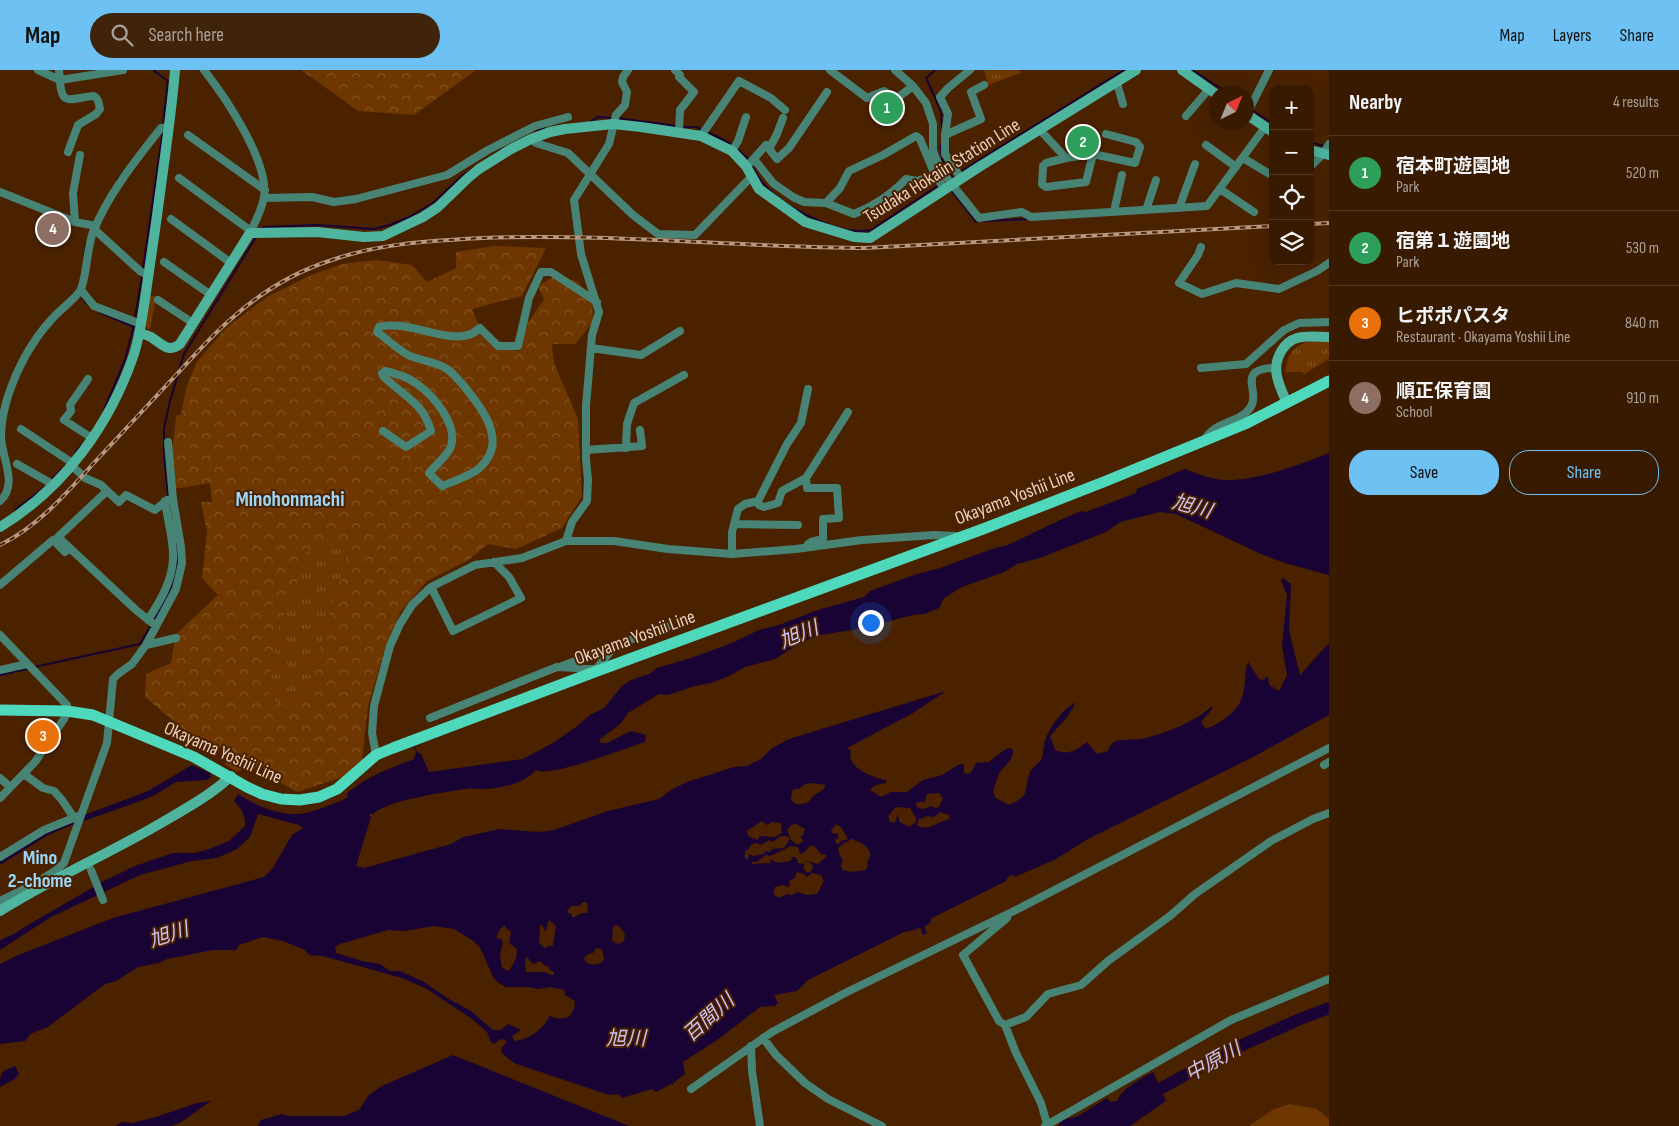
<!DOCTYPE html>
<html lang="en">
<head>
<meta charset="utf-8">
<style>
	body { margin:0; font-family:"Sofia Sans Condensed","Noto Sans JP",sans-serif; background:#3f230a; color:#f1f3f6 }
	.controls { position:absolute; right:15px; top:15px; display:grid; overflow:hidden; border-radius:10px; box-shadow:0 5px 20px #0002 }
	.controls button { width:45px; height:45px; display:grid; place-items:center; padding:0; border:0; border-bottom:1px solid #523822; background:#381a00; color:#f1f3f6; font:25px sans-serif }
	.compass { position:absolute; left:1209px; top:15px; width:45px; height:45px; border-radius:50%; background:#381a00; box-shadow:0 5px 20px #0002; rotate:43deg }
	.you { position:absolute; left:870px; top:552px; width:18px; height:18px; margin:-12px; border:4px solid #fff; border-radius:50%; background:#1a73e8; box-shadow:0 0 0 8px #1a73e833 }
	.badge { display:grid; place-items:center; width:32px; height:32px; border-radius:50%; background:#6ec2f3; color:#fff; font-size:16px; font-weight:700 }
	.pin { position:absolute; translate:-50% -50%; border:2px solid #fff; box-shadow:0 1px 5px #0006 }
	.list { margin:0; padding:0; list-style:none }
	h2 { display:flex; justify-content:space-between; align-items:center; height:65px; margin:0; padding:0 20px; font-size:21px }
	h2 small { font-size:16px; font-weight:400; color:#aba199 }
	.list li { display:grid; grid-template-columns:32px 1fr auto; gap:15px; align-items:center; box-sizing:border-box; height:75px; padding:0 20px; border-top:1px solid #523822 }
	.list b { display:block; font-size:19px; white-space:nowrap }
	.list p { margin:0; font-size:16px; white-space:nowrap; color:#aba199 }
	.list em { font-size:16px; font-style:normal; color:#aba199 }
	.actions { display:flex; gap:10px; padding:15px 20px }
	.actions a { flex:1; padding:11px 0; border:1px solid #6ec2f3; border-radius:20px; text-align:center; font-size:18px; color:#6ec2f3 }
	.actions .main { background:#6ec2f3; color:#111 }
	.icon { flex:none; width:28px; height:28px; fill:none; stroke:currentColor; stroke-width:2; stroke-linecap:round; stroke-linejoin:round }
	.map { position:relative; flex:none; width:1329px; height:1056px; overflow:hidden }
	header { display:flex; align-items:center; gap:30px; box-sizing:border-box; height:70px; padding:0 25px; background:#6ec2f3; color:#111 }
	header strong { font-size:24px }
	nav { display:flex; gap:28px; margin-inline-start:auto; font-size:18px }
	.search { width:350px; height:45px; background:#3f230a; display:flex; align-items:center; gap:12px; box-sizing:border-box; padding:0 18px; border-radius:28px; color:#aba199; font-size:19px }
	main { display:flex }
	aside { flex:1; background:#381a00 }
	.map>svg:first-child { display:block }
</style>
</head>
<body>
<header>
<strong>Map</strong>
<div class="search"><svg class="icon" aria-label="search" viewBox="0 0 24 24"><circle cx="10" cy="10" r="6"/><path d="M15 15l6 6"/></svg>Search here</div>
<nav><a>Map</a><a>Layers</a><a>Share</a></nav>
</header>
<main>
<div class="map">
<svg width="1329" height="1056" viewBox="0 0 1329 1056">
	<defs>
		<pattern id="forest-crowns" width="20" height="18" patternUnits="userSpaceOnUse" patternTransform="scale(1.25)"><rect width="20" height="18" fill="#6e3701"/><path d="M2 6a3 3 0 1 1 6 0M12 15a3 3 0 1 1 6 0" fill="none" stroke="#835324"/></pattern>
		<pattern id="park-tufts" width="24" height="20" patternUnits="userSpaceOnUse" patternTransform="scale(1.25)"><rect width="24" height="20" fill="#6e3701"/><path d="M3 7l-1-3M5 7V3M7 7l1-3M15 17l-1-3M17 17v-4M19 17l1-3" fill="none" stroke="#835324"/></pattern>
	</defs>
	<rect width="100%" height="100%" fill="#4a2200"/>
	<path fill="#6e3701" d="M149,225L156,227L150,260L144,256Z
		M1290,1034L1317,1039L1329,1049V1056H1249L1274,1039Z"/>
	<path fill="url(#forest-crowns)" d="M301,0H476L414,45L358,41Z
		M494,176L546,178L522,226L472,239L481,261L499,278L520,281L528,253L544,229L538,216L555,206L576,211L592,226L593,252L575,274H552L554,293L578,349L582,426L562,458L516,479L488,474L470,489L427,511L401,541L386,575L368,636L362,690L343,707L297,722L278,711L263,696L236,701L225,694L233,683L223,675L213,684L145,627L146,604L171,593L176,564L218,525L202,508L207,462L201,432H212L210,413L174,419L171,391L176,346L181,344L186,319L196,293L226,258L267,227L309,206L342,194L377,190L412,195L427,212L456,198V182Z"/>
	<path fill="url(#park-tufts)" d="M984,0H1020L1021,3L988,15Z
		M882,25L886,26L905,44L898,47L893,53L868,32Z
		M1315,271H1329V289L1304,304L1302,302H1286C1286,283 1297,272 1315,271Z
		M326,475L349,478L318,584L312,617L292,641L268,626L271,598L280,553L297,518L298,486Z"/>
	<path fill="#180334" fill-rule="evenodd" d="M1329,383V505L1285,493L1261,484L1176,444L1160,442L1120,452L1106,462L1040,488L1017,494L1004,502L962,517L944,528L939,538L924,544L913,545L858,559L821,565L802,572L775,589L745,597L727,607L711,613L695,616L668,625L659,624L628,643L620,654L599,670L601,673H607L631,661L646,665L645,672C626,678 550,708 536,700C524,714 499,719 482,719C477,719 471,718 466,719C445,722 388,730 373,744H370L369,746L371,747L356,796L364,798L451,774L465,766H469L499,759L539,762L554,760L608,741L659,729L671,720L687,712L734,697L747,696L761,689L771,679L789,669L946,621L913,643L847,678L851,681C845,697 873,708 886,710V713C880,714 873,715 870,720L881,727L891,722H907L923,710L942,705L958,695L964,694V704L971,703L976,693L989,692L1004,680L1010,678L1013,680C1013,691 1006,694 1000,702C997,707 995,716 993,722L996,728L1009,735C1029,726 1024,724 1029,705C1031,698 1037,695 1041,690C1044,685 1043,676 1045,671C1050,656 1063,639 1076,632L1068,646L1050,666L1055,680C1068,686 1077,680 1087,672L1097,684L1108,681C1109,678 1112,673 1114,672C1118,669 1135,670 1141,669C1162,665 1195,652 1211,637L1213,638L1201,652L1206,659C1221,653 1240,640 1243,624C1246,613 1244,602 1248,592L1259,609L1263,610L1268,606L1269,615L1279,621L1287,605L1282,576L1287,525L1281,510L1283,508L1291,514L1289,560L1300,605L1329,573V569V645L1255,686L1088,769L1056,789L1015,807L1013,805L1009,806L1006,811L932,848L930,853L924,857L927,863L923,865L920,857L915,860L904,862L808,910L797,921L774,925L778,933L775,936L760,937L720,968L683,992L685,1004L673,1013L674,1015L671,1014L656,1022L652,1019L622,1028L619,1024L609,1025L514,993L502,983L501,978L507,972L505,970L500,969L494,974L491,972L487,962L472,949L427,919L402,908L323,886L309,885L305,880L283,871L263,867L239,875L236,880H213L167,889L159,893L138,897L116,911L105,914L48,957L30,964L25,971L0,974V894L16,886L113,848L264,807L273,798L292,765L303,758L299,755L258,744L250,767L237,779L217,788L192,791L140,805L51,847L0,880V871C7,866 15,865 21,859L104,811L135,796L173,783H195L209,779L229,771L245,756C246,744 241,739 234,731L238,724C258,737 285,749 310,742C321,739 332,734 343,730L348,727L347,723L364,711L381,702L414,689L416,682L412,674L413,673L417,682L421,684L429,702L523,689L553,673L576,657L590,645L604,638L622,616L631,610L649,604L657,598L691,588L732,573L759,560L779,555L818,540L864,527L870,521L914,505L940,498L995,478L1008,475L1058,451L1081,441L1086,442L1136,423L1137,419L1185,399C1194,402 1202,406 1211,408C1243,417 1299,395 1329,383ZM813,713L825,715V717C820,724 813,723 809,732C801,734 797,737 791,730L792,721L794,719H799L805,714ZM939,723L943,728L939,737L936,738L931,736L924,739L917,738L916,733L918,732H925L927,724ZM896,737L910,738L916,748V752L909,757L900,752L897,744L896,751L894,753L890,752L888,746ZM940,742L949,745L950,749C940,750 928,763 917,755L919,748L922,749L926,746L934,747ZM762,751L767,755L772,752L781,753L782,763L775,767L760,766L758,770L748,766L747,760C754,758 757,753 762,751ZM796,754L805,759L803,765L800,767L804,771L797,775L791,770L787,760L791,755ZM836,754L842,758L848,769L841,771L838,775L835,771V769H838V764L832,763L831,761ZM781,766H787L790,769L784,778L772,779L770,782L765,781L764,784L754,786L749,784L748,790L745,788V781L748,780L752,774L756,773L761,775L769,770L772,772ZM852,769C862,773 877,780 867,792L868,795L866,800L852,802L842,800L841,794L843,790L840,786L838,778L844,773ZM791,776L798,777L800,783L802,784L810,776H814L822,785L824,784L827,786L818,794L806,791L812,794L813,798L811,801L808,803L804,800V794L798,793L796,787H792L791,791L778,793L769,789L771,793L752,794V792H756L766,785L770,786ZM798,802L804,804L807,807L812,803L821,805L824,811L817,824L807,825L798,822L792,825L788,824L778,828L773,823L775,817L782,815L789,817L790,810L795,808L796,803ZM583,832H586L588,835L587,843H582L573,848L571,844L568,843L567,841L571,836H579ZM549,850L556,856L553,876H547L546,879L539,873L540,855H542L545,861H546L548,852ZM505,855L506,858L511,862L509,873L517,879L516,889L509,901L502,898L500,884L503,873L501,869L496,868L500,859ZM616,855L620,857L625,864L624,871L619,874L612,871L613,857ZM434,856L454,859L472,870L479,876L483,884L493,907L496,911L506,917H529L538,919L550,917L564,920L565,925L575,931C574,948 565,952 550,946C542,960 530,969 514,971L512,966L521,960L508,954L501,960H493L471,941L447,928L424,912L400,901H390L380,894L362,891L336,883L335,877L340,874L388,860L404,861ZM596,878L602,879L604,890L601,893C594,895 587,896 584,888L588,884L593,883ZM527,887L533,894L540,891L544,895L549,897L550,900L554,902V905H551L545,902H526L525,890Z
		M192,695L210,703L211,707L207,710L176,712L153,726L135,733L72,755L48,765L0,795V788L28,771L69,751L148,721Z
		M453,985L629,1056H258L261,1050L282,1044L289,1046H344L359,1040L369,1025L382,1016Z
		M15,996L19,1004L15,1009L0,1017C0,1001 1,1002 15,996Z
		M1153,1002L1166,1031L1130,1056H1059V1054L1063,1050L1078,1046L1107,1028L1110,1032L1117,1031C1123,1017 1141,1009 1153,1002Z
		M211,1031L180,1053L171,1056H115L123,1052L132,1053L156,1047L197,1033Z"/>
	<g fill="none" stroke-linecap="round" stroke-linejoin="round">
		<path stroke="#180334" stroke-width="2" d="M153,0L168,11L163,55
			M935,0L926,8L941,41L942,58
			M1192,0L1226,22
			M1252,40L1273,54
			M617,48L677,56
			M591,51L598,47L612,48
			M681,57H696L701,59
			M536,62L545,58
			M708,62L733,75
			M1310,72L1324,76
			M941,75C940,89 945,96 952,107
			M736,78L749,90
			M751,94C754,100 757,106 761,111C782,136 838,167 871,160L939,115
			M960,102L1124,0
			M117,110L123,102
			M951,120L976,152L978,151
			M983,151L1028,149
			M261,159L264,157L317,155L374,159L390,155L409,147L433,133L462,106L502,79
			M84,188L86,173
			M143,199L163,60
			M81,226L89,236
			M99,242L134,257
			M135,248L142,206
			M104,340L125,290L134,255
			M75,383L81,375
			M51,410L62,399
			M168,427L164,383V358L170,331L184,284L256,167
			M15,440L45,417
			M154,551C168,526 181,503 176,473
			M34,597L140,574L151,555
			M0,605L27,599"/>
		<path stroke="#180334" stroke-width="12" d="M1147,1026L1229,981L1300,949L1329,938"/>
		<path stroke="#488475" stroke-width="8" d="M38,0L60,10C61,39 73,27 94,26C98,28 99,34 100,39L96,44L78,55L68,82
			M59,0L60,10L123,0
			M204,0C226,28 269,92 264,127C262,140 255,152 250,163
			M675,0L680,5L679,7L694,22L680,40L679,63
			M830,0L867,28L884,21L896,29L913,16
			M895,0L913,16L926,33L933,54V81L939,96L947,108L979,148L1022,142L1031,147L1207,136L1265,57
			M1117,13L1123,34
			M1247,44L1269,0
			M1186,46L1209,19
			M1040,60L1066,88L1046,93L1043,96L1042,114L1046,117L1086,112L1093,84L1135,93L1140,77L1136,72L1106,64
			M188,65L265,120
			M945,65L948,44L940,27L948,18L970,0
			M701,66L739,11L771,28L785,40
			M531,69L536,73L568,83L633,145L658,164L695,165L752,106
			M1206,75L1236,97
			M769,79L777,64L783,48
			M732,81L738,71L746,47
			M1066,88L1093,84
			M1243,88L1273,106
			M754,89L773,113L793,127L804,132L826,133L854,144C872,137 892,124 906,109L917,111L935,105L945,120
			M750,93L766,75L777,89L789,78L827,22
			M1310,97L1323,84L1329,74
			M179,108L251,161
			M961,108L945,84V65L981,49L971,22L984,15
			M1220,119L1254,142
			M0,122L75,152L96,156
			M264,128L312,127L334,132L356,129L447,105L488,80L535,56L568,47
			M826,133L840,118L849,101L883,85L916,66L920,69L935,105
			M1179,138L1195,94
			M1146,140L1156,110
			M1114,141L1122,105
			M171,149L231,193
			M75,152L73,123L80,85
			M94,159L140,201L149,206
			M1201,177L1198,185L1179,213L1202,224L1236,213L1279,219L1317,201L1329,193
			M164,192L211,225
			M81,220L94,236L141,254
			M158,230L193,253
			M591,278L641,285L680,261
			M1201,298L1246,294L1284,260L1299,253L1329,252
			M88,309L70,335L71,341L64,350L92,368
			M21,359L74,394
			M383,361L406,377L431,361C423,332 403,326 383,306L382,303L385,301C395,303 409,308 417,314C434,326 458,355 451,376C449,384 434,397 429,403L442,416C454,411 467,407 477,400C502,380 493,355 477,333C468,321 459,308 447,299C436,291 420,291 408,285C397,279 387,269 377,262L379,257C407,249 447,274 471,264C474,263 477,260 480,258L498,276H518L529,228L541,202H551L597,232
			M1205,369C1207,366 1210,362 1213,360C1223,352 1242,350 1250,338C1262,321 1234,299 1275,298
			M626,378L627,354L634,333L684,305
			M586,380L642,376L640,360
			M17,394L54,415
			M72,396L81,404
			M85,408L101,415L119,432L126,425L155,440L167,430
			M806,408L807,418H837L839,448L823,449V469L811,472L808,474
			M107,421L58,467L136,540L156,556
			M0,431C19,414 1,387 1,366C1,352 4,339 8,326C17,299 32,271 51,250C59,240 72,232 80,221C86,212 87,177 93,162C109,123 135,91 161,58L169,57
			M758,431L759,435L764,437L778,433L782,421L806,408L848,342
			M734,454L798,455
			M566,471L572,452L587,431L588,410L586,389V336L592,265L599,242L581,184L574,130L609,74L616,45L625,35L627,22L622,12L623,7L628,0
			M732,484V462L738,439L745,434L758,431L787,374L801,353L808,319
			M0,515L53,470L65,482L70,478
			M431,517L453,561L521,528L509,507L494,492
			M148,550C160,531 172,512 173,489C174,471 167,448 165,431
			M0,565L67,635V641L64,649L35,692L0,728
			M146,575L176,519L182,493L181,477L173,429L168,372
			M562,596L597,583
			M596,599L616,575L669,556
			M0,600L27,594
			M430,648L557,597L596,599L597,601
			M376,685L372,663L374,636L390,576L400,554L412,535L431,517L475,495L522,488L566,471H614L668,479L732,484L796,479L862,470L934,465L956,466
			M1324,695L1329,692
			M24,704L43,718L54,721L62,730L74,748
			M0,708L10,717
			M0,787L44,760L81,745
			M91,800L103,830
			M36,813L55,801L64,793L107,673L113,609L118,604L132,594L146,575L176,568
			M0,831L36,813L37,815
			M1007,848L963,885L999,951L1005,955L1016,983L1041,1033L1047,1054
			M1005,955L1026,947L1048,924L1081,915L1108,891L1170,846L1195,824L1271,771L1313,749L1329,743
			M763,968L776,985L805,1013L828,1029L882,1056
			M751,976L752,1001L760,1056
			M691,1019L772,962L847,922L1016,840L1329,678
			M1045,1056L1231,950L1329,909"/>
		<path stroke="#4eb49d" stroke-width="10" d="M1182,0L1216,24
			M1246,44L1273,62
			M1310,80L1329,85
			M139,263C143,264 147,265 151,267C161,273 168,284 180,274L250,163L317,162L364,167L383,166L423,147L438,137L468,108L479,99L511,79L531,69L550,62L565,59L613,54L641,57L701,66L732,81L746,96L759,119L805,152L854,167L870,168L979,97L1136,0
			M1287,333C1279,315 1270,298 1282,280C1285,275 1291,270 1297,268C1307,265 1319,267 1329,267
			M0,457C64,418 110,355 134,284C140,266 142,247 145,229C149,201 153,174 157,146C163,98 171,49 175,0
			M0,841C54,807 113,782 168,749C190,736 212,724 231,706"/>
		<path stroke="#4fd9bc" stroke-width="11" d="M0,640L67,641L93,645L194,687L247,717L262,724L281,729L300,730L319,727L337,719L376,685L393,678L597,601L983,459L1106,411L1245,354L1329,311"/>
		<defs>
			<path id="rail" d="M1310,154L1329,153
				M0,475C37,457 65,425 92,395C120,365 148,335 176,305C194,286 211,266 231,249C260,223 294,202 332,190C380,173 432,171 482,168C610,163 738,177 865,178L1273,156"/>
		</defs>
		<use href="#rail" stroke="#b89882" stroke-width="4"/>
		<use href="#rail" stroke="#4a2200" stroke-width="2" stroke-dasharray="5.5" stroke-linecap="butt"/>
	</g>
	<g text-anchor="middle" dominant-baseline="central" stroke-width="4" stroke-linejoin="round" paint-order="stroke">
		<g font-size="19" fill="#ebd0bf" stroke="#4a2200">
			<text transform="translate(942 101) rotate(-32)">Tsudaka Hokaiin Station Line</text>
			<text transform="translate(1015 427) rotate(-21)">Okayama Yoshii Line</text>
			<text transform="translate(635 568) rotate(-20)">Okayama Yoshii Line</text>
			<text transform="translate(223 683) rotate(24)">Okayama Yoshii Line</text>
		</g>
		<g font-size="20" font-style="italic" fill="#cbbff1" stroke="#4a2200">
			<text transform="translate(1192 437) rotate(15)">旭川</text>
			<text transform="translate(799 565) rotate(-22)">旭川</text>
			<text transform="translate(169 865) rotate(-18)">旭川</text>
			<text transform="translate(709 948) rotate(-42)">百間川</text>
			<text x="626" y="969">旭川</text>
			<text transform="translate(1213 992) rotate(-29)">中原川</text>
		</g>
		<g font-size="20" font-weight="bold" fill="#9cd7fc" stroke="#4a2200">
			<text x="40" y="788">Mino<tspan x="40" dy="23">2-chome</tspan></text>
		</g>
		<g font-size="21" font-weight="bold" fill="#9cd7fc" stroke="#4a2200">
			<text x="290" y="429">Minohonmachi</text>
		</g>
	</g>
</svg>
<div class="controls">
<button>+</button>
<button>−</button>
<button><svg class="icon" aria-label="locate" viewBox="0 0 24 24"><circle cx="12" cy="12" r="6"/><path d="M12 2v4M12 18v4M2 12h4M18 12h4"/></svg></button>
<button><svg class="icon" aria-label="layers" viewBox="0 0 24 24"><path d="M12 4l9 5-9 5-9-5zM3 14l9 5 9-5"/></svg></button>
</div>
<svg class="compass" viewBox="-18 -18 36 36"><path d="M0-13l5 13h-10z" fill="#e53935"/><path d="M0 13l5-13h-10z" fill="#aba199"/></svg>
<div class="you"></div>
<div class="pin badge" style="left:887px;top:38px;background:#2e9e5b">1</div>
<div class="pin badge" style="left:1083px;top:72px;background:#2e9e5b">2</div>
<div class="pin badge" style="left:43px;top:666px;background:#e8710a">3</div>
<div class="pin badge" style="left:53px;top:159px;background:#8d6e63">4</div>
</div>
<aside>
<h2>Nearby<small>4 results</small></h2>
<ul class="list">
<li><span class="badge" style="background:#2e9e5b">1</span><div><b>宿本町遊園地</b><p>Park</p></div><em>520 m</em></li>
<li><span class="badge" style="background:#2e9e5b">2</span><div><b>宿第１遊園地</b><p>Park</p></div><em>530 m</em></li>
<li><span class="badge" style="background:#e8710a">3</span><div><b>ヒポポパスタ</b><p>Restaurant · Okayama Yoshii Line</p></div><em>840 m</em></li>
<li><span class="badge" style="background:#8d6e63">4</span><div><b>順正保育園</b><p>School</p></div><em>910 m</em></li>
</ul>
<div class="actions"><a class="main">Save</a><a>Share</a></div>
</aside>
</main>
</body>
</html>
